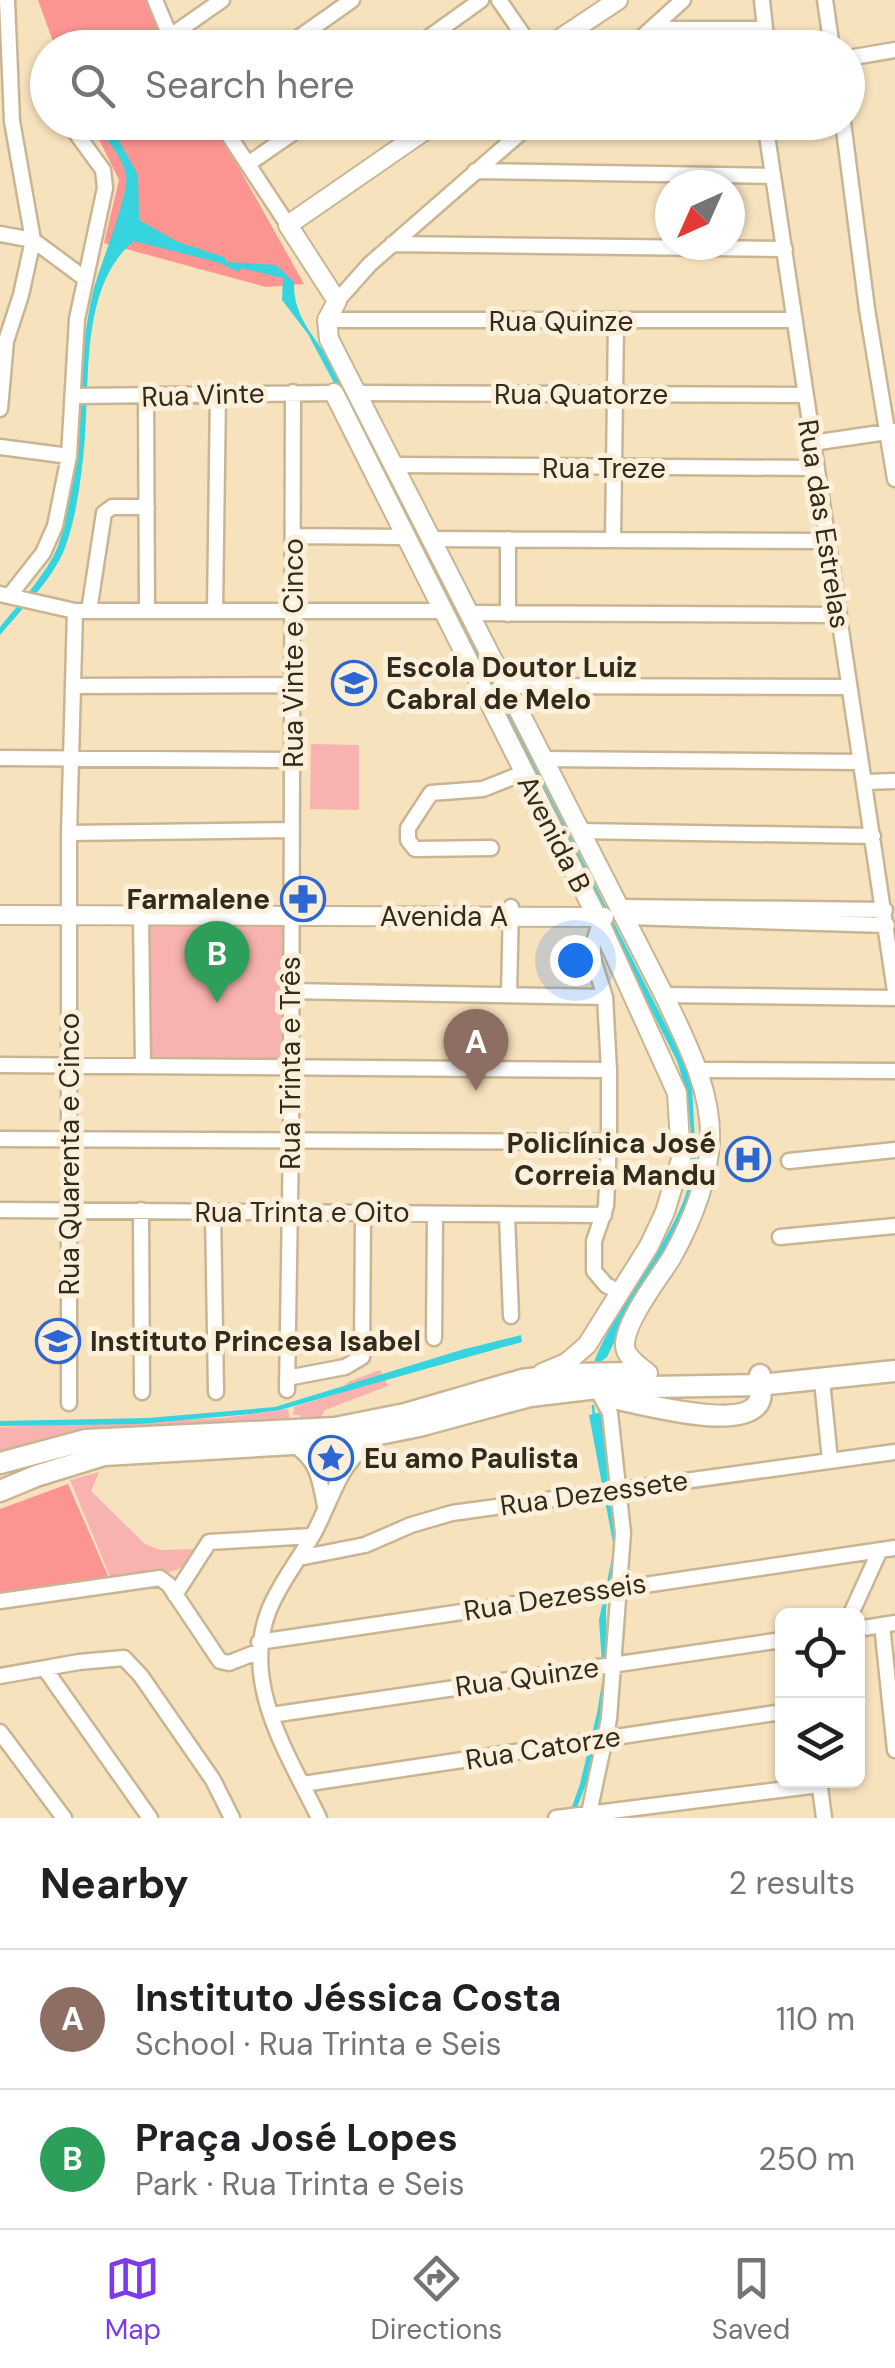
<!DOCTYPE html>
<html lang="en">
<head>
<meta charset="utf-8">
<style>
	body { margin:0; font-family:"DM Sans",sans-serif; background:#f6f6f6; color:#202124 }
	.controls { position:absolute; right:30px; bottom:30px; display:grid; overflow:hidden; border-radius:15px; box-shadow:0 2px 8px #0004 }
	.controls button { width:90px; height:90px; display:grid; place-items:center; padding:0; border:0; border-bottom:2px solid #e0e0e0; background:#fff; color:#202124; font:50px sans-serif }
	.compass { position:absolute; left:655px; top:170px; width:90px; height:90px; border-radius:50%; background:#fff; box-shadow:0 2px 8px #0004; rotate:225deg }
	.you { position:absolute; left:575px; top:960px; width:35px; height:35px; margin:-25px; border:8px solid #fff; border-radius:50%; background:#1a73e8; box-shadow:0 0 0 15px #1a73e833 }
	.badge { display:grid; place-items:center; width:65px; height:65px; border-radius:50%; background:#7c3aed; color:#fff; font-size:32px; font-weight:700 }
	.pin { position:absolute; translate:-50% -82px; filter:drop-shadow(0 2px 5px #0008) }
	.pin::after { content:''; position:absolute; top:52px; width:35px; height:30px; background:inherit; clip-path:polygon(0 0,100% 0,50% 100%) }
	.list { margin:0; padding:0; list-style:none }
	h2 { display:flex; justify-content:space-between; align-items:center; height:130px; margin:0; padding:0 40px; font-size:42px }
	h2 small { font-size:32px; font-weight:400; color:#757577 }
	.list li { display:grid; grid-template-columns:65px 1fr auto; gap:30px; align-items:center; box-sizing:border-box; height:140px; padding:0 40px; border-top:2px solid #e0e0e0 }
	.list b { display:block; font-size:38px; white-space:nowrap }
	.list p { margin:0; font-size:32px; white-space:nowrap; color:#757577 }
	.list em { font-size:32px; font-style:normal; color:#757577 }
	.icon { flex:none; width:55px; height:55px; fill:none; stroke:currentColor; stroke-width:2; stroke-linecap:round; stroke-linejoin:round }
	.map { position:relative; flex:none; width:895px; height:1818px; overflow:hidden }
	.search { position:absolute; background:#fff; box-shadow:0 2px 8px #0004; left:30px; right:30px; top:30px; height:110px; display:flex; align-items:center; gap:25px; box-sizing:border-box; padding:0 35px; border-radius:55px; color:#757577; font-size:38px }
	.sheet { height:410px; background:#fff }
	nav { display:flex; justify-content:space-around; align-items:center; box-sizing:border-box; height:140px; border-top:2px solid #e0e0e0; background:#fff; font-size:28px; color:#757577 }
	nav a { display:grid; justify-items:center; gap:5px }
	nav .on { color:#7c3aed }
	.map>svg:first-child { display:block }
</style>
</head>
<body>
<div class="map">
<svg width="895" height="1818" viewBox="0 0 895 1818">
	<rect width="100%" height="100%" fill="#f7e2be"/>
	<path fill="#f8b2af" d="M311,744L359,745V810L310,809Z
		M143,914L290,915L291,1066L142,1065Z
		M380,1370L388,1386L325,1410L322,1416L329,1421H301L300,1415H293L294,1407L340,1393L348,1382Z
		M288,1409L291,1426L0,1462V1427L223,1418Z
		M99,1472L91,1491L145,1544L160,1550L202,1549C180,1580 147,1575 111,1579L70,1480Z"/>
	<path fill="#fc9492" d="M38,0H158L173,47H55Z
		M91,123H214L304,284L266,287L104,243L119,180Z
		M68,1484L108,1576L0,1597V1509Z"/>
	<path fill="#35d4de" d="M97,123H109L138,175L139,220L178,242L224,257L227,262L276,265L294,282C293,319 316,336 333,367L684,1061L692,1084L697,1184L685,1215L636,1298L607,1357L592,1368C604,1331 629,1301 648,1267C663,1242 682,1212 689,1184C697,1150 688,1094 677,1061L351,415L308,334L282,300L283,278L241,268L239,272L217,262L134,241C81,285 90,375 85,437C82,471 78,509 67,542C56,577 23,607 0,635V627C19,604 52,568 60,540C84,459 74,373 93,292C99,267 130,194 126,175C123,157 105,139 97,123Z
		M521,1335L522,1342L280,1410L251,1414L139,1424L0,1426V1421L148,1418L275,1407L461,1350Z
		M605,1411L608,1490L617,1543L606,1608L607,1695L586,1784L573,1818H568L580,1784L597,1713L603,1677L599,1620L614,1548L589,1415Z"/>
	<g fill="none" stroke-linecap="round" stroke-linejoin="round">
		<path stroke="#35d4de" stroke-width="2.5" d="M593,1406L594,1417"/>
		<defs>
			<path id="minor" d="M155,0L175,48
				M499,0L532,48
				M762,0L767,48
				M825,0L832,48
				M654,29H765
				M169,37L222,0
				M284,48L352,0
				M414,48L481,0
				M630,48L683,0
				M848,58L895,50
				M220,122L288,225
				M765,122L895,991
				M843,122L867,309L895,479
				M248,164L309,122
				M475,171L773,176
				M0,234L33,240L84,278
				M392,244L785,249
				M337,301L370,264L533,122
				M327,320H795
				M358,393L805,395
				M73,396L334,393
				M146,397L147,611
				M0,409L6,341L21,295L33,240L12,121L7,0
				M812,443L894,431
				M0,447L69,456
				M394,465L815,468
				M295,536L405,537
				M432,539L828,541
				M613,540L616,321
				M0,594L75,611H442
				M10,595L43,553L55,526L69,456L77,319L105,188L103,170L68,122
				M89,611L104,513L112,507H147
				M215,611L218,392
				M470,613L839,615
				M508,614V539
				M73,686L294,685
				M507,686L848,687
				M0,758L293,760
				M544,759L860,762
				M865,782L895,781
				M580,831L873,836
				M69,833L291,830
				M491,848L415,849L408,840V828L431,793L483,789L523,773
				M618,907L885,910
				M141,916L143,1066
				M628,917L887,925
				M600,923L593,945V959L605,997L609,1070V1142L606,1206L594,1241V1271L606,1285L621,1293
				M290,991L605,997
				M509,994L511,907
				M664,995L895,998
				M0,1065L609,1070
				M697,1070L895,1071
				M0,1139L609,1142
				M789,1161L895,1150
				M0,1210L604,1215
				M141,1210L142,1392
				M213,1212L216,1392
				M507,1216L511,1316
				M780,1237L895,1226
				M434,1338L435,1214
				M287,1378L345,1367L362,1357L363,1214
				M822,1381L830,1460
				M287,1390L291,1139L293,392
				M69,1403V833L75,611
				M294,1445C318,1460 320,1480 325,1506
				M299,1558L365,1545L411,1525L452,1513L895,1452
				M175,1595L209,1542L312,1536
				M0,1601L160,1578L169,1585L220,1661L229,1663L257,1652
				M850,1616L880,1550
				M882,1625L895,1750
				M858,1629L895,1623
				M259,1642L895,1548
				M45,1669L150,1818
				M0,1676L79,1662L124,1658L141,1676L213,1780L232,1818
				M271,1715L782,1640
				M0,1732L64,1818
				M819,1780L824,1818
				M303,1784L782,1712
				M589,1813L609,1719L623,1533L610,1413L598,1391
				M319,1818C288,1754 240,1683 269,1610C280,1582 301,1557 315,1531C335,1493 338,1463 377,1437
				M556,1818L819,1785"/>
			<path id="major" d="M546,48L618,0
				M437,122L288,225L337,301L327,320L329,339L664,995C685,1040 712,1089 710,1141C708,1182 692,1221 672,1257C659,1278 625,1321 625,1345C625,1357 639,1366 648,1373
				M334,393L600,923L677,1093L681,1159L665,1212L649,1246L587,1345L566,1363L542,1373
				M0,915L604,917"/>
			<path id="highway" d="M608,1397C636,1402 749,1435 760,1399C762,1393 760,1382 760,1375
				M0,1463L86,1440L335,1428L405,1414L522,1380L570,1374L634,1373
				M0,1491L36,1476L104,1455L345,1441L419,1426L530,1396L597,1388L760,1385L895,1371"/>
		</defs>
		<use href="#minor" stroke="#c9b592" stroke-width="19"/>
		<use href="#major" stroke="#c9b592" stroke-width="22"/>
		<use href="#highway" stroke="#c9b592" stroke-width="25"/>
		<use href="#minor" stroke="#fff" stroke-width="14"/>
		<use href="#major" stroke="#fff" stroke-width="18"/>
		<use href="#highway" stroke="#fff" stroke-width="20"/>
	</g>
	<defs>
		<symbol id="school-ring" viewBox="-11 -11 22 22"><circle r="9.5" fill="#fdf0db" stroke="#2c67d4" stroke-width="1.5"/><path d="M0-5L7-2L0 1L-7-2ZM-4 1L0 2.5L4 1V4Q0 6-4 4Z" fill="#2c67d4"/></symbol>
		<symbol id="pharmacy-ring" viewBox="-11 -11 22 22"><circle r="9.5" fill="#fdf0db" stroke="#2c67d4" stroke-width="1.5"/><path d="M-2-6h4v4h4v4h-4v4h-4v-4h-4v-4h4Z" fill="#2c67d4"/></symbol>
		<symbol id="hospital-ring" viewBox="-11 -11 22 22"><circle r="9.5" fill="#fdf0db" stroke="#2c67d4" stroke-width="1.5"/><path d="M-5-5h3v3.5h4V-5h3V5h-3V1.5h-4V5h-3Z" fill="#2c67d4"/></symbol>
		<symbol id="sight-ring" viewBox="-11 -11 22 22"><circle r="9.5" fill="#fdf0db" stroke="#2c67d4" stroke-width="1.5"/><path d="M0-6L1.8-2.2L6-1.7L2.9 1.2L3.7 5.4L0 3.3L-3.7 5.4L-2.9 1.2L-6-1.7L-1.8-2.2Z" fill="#2c67d4"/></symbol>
	</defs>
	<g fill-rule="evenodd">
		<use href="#school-ring" x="329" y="658" width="50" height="50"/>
		<use href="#pharmacy-ring" x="278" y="874" width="50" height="50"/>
		<use href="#hospital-ring" x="723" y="1134" width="50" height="50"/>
		<use href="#school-ring" x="33" y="1316" width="50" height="50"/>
		<use href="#sight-ring" x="306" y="1433" width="50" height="50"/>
	</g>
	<g text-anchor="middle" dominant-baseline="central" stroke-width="10" stroke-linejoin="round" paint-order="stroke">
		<g font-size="28" fill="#322a1c" stroke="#fdf0db">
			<text x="561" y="321">Rua Quinze</text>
			<text x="581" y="394">Rua Quatorze</text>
			<text transform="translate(203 395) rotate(-2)">Rua Vinte</text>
			<text x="604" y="468">Rua Treze</text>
			<text transform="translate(824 524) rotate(81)">Rua das Estrelas</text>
			<text transform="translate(293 653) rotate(-90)">Rua Vinte e Cinco</text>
			<text transform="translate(554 834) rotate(63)">Avenida B</text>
			<text x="444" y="916">Avenida A</text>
			<text transform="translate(290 1063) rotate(-90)">Rua Trinta e Três</text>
			<text transform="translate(69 1154) rotate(-90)">Rua Quarenta e Cinco</text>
			<text x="302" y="1212">Rua Trinta e Oito</text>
			<text transform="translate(594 1493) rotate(-8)">Rua Dezessete</text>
			<text transform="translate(555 1597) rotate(-9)">Rua Dezesseis</text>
			<text transform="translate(527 1677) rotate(-8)">Rua Quinze</text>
			<text transform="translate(543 1748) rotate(-9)">Rua Catorze</text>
		</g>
		<g font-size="28" font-weight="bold" fill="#322a1c" stroke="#fdf0db" text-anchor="start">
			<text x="386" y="667">Escola Doutor Luiz<tspan x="386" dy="32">Cabral de Melo</tspan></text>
			<text x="270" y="899" text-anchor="end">Farmalene</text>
			<text x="716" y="1143" text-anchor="end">Policlínica José<tspan x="716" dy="32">Correia Mandu</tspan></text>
			<text x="90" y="1341">Instituto Princesa Isabel</text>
			<text x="364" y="1458">Eu amo Paulista</text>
		</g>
	</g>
</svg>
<div class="controls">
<button><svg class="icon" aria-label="locate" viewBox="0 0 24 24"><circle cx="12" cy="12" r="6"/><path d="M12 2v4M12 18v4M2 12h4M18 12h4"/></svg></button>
<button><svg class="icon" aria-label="layers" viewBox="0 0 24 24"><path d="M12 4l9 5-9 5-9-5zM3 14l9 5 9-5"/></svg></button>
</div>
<svg class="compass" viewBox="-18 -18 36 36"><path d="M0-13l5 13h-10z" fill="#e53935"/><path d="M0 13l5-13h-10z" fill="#757577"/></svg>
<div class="you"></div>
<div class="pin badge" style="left:476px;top:1091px;background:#8d6e63">A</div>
<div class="pin badge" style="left:217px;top:1003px;background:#2e9e5b">B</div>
<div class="search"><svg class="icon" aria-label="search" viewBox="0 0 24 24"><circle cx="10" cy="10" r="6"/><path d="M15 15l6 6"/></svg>Search here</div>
</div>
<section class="sheet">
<h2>Nearby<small>2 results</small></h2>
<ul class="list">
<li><span class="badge" style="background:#8d6e63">A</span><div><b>Instituto Jéssica Costa</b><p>School · Rua Trinta e Seis</p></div><em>110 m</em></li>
<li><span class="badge" style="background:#2e9e5b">B</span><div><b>Praça José Lopes</b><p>Park · Rua Trinta e Seis</p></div><em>250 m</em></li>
</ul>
</section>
<nav>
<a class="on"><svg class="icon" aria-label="map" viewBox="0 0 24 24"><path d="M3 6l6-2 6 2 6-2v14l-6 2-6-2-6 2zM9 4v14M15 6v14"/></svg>Map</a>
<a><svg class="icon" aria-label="directions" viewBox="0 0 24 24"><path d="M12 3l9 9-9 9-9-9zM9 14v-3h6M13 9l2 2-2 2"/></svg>Directions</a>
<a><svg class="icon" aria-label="saved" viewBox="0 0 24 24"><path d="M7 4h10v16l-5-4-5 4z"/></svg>Saved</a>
</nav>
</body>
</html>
